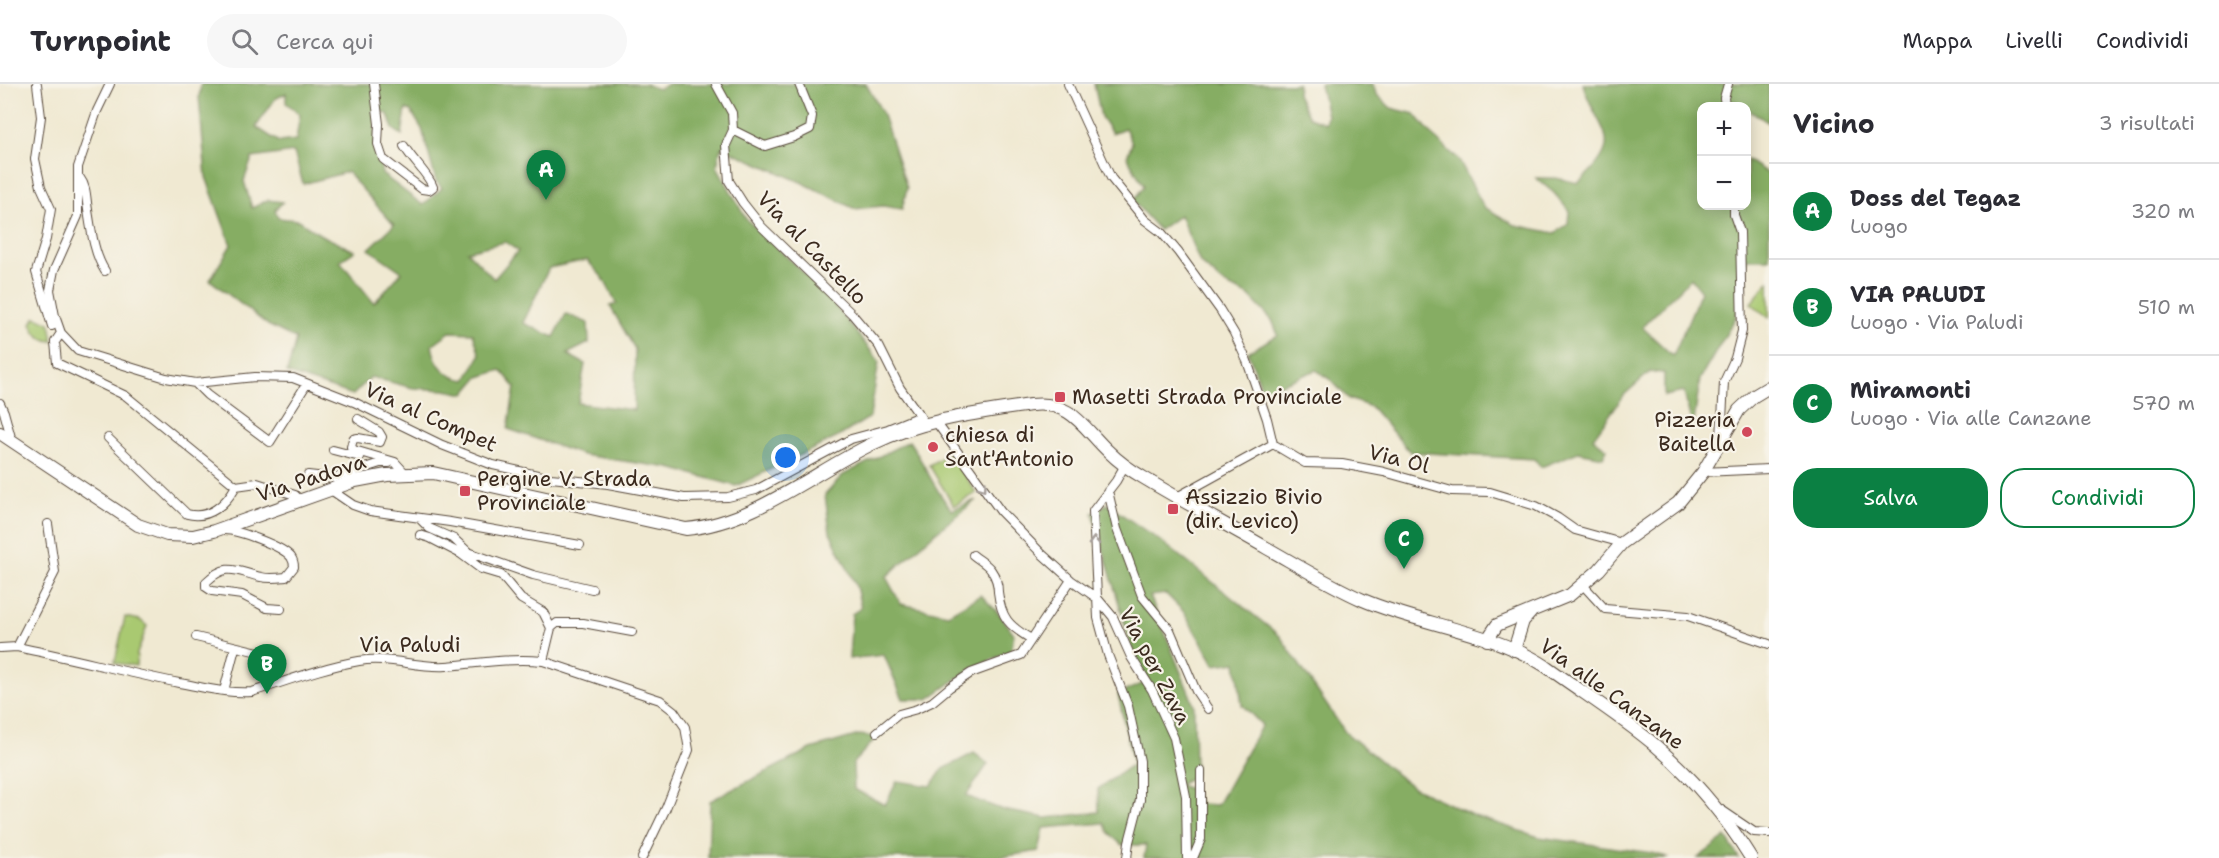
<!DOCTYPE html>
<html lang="it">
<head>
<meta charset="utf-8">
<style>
	body { margin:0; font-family:"Shantell Sans",sans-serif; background:#f7f7f7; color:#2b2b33 }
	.controls { position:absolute; right:18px; top:18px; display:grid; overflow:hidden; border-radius:12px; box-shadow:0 3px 15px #0003 }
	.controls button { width:54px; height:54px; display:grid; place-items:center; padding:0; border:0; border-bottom:2px solid #e1e1e2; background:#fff; color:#2b2b33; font:30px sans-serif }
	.you { position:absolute; left:786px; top:374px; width:21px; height:21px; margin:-15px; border:4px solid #fff; border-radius:50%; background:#1a73e8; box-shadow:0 0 0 9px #1a73e833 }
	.badge { display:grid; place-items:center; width:39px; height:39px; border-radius:50%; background:#0b8043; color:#fff; font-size:20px; font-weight:700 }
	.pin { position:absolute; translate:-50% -50px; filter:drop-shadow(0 2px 3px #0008) }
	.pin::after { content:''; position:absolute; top:32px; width:21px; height:18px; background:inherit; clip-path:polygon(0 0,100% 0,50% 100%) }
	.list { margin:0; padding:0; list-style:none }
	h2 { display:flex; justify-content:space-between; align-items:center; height:78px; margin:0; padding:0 24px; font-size:26px }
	h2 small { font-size:20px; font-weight:400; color:#7c7c81 }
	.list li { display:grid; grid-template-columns:39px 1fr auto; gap:18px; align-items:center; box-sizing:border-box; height:96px; padding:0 24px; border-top:2px solid #e1e1e2 }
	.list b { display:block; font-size:22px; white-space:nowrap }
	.list p { margin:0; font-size:20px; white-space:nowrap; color:#7c7c81 }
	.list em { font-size:20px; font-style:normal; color:#7c7c81 }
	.actions { display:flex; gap:12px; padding:18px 24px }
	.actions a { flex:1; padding:14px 0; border:2px solid #0b8043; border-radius:24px; text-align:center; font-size:21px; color:#0b8043 }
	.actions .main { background:#0b8043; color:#fff }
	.icon { flex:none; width:33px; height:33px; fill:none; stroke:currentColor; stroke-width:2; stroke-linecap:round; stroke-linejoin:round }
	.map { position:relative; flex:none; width:1769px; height:774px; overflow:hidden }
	header { display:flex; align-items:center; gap:36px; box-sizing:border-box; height:84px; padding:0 30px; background:#fff; border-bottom:2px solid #e1e1e2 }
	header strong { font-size:28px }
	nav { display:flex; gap:33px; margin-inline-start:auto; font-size:21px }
	.search { width:420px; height:54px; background:#f7f7f7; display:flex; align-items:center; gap:15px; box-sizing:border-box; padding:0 21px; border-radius:33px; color:#7c7c81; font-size:22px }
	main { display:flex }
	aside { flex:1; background:#fff }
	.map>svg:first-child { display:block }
</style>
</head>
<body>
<header>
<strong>Turnpoint</strong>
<div class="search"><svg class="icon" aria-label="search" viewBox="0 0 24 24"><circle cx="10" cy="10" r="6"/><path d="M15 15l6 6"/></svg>Cerca qui</div>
<nav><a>Mappa</a><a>Livelli</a><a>Condividi</a></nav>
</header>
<main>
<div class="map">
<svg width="1769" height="774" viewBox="0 0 1769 774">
	<rect width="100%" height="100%" fill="#f7f3e8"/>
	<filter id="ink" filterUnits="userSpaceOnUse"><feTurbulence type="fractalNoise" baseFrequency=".0167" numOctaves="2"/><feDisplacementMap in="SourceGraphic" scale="12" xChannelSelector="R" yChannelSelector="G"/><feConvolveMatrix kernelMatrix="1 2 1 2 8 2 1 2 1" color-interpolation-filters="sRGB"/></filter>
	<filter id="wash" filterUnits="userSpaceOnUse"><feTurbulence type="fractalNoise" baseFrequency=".008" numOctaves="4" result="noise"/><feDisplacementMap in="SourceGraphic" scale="24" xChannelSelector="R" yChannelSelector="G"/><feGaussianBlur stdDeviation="1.35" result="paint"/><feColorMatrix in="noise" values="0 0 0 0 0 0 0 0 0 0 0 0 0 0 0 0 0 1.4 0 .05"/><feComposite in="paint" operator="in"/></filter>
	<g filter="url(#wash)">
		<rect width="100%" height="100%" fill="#f0e9d2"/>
		<path fill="#a9c971" stroke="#727a48" stroke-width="1.5" d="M1769,197V234L1751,219Z
			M36,233L50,239L53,257C41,256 35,251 31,239Z
			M951,368L976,409L954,422L929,381Z
			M125,533L140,536L147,542L137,570L136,582L115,579V577Z"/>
		<path fill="#86ad63" stroke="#606c40" stroke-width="1.5" fill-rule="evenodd" d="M201,0H645L658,5L669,0H866L882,28L907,104L902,125L883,122L855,125L803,99L721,63L717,82L746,135L824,208L879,277L870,333L838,353L736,402L670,384L583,371L508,345L515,303L501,286L479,293L465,310L445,306L413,304L371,293L353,311L287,289L296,255L268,241L210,196L231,161L206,93L199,13ZM286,9V19L300,30L296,56L279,58L256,43L275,15ZM406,25L411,27L422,45L436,97L442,104L423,121L382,90L375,44L381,28L388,30L393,45L402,51ZM294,68L303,100L347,88L394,141L369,165L402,188L374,219L340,177L355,167L321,151L298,136L278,134L275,126L283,118L268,116L252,124L244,97L252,74ZM505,158L518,167L494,195L467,167ZM587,176L603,194L617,220L610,222L635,265L634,326L578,319L585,280L567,270L589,259L588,239L566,230L554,253L523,239L549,184ZM450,248L473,249L480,271L466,296C445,293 435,281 432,261Z
			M1094,0H1298L1297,10L1309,33L1325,39L1327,32L1320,0H1373L1376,10L1391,24L1415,30L1434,53L1459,76L1484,123L1515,141L1555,149L1568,140L1569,127L1554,109L1536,94H1556L1578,99C1630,54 1597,49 1583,0H1769V39L1747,25L1746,22H1742L1734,17L1728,22H1702V122H1746L1747,76L1769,90V175H1747L1736,233L1700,295L1693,346L1684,308L1664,312V289L1650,288L1624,311L1593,354L1607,365L1603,373L1578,368L1541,383L1534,375L1410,368L1371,323L1349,315L1329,294L1316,286L1263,308L1248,268L1278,251L1272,236L1248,211L1226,201L1200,179L1180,131L1159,146L1133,117L1144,102L1127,73L1132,59L1125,44L1112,49L1101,33ZM1691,194L1701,207L1673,272L1642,243Z
			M909,357C925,380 934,406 952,426L976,416L935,449L886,493L901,520L948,530L981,511L1001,532L1014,550L1011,567L971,585L928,615H903L884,571L849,575L852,530L861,524L856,502L830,448L825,411L843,391Z
			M1107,420L1166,461L1280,552L1345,648L1411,702L1474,732L1539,753L1652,769L1670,774H1144L1146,761H1122L1110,750L1104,739L1044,744L1039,767L994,774H708L710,717L811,665L859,651L877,653L853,679L854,705L885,721L897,697L931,702L943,685L974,669L988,680L966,712L1003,726L1046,734L1099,728L1098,705L1133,680L1118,610L1149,597L1135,576L1093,429ZM1166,510L1183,527L1215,581L1236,578L1242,621L1262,641L1217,721L1200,720L1194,706L1179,701L1195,691L1194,621L1150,512Z
			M1726,753L1739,774H1698Z"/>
	</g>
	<g filter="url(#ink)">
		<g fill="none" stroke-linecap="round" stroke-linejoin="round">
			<defs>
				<path id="street" d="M37,0L41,33L35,75L41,103L51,125L46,155L36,188L52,242
					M110,0L97,27L78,83V132L54,186L50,206L55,232L61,249L78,267L166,294L195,299L255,293L293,294L354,318L442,361L493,381L551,394L608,400L684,414L728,413L756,406L851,355L888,345L920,332
					M374,0L379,40L378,60L383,75L422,105L429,106L433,103C429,91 412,76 404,62
					M716,0L732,29L733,46L726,61L729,97L743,119L762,143L852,230L879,262L900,304L922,335
					M1068,0L1111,94L1145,136L1161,148L1178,168L1220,226L1234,249L1247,277L1267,335L1273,360
					M1725,22L1724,14L1728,0
					M733,46L765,62L794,53L810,45L812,32L799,0
					M80,94C87,103 86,115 88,126C91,145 94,170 105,187
					M61,249L55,258L57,279L126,312L236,402C226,420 209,436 187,430L108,354
					M195,299L207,311L270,358L306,301
					M0,319L4,328L12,357
					M358,335L379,348L382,353L380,358L358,354L353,355L351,363L354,366L395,378L405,389
					M936,338L1001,428L1042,470L1071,496L1098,515L1113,533L1131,573L1152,606L1174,654L1186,712L1187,774
					M1721,354L1724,298L1735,274L1742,247L1740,148L1734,131V122
					M333,366L360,373
					M1125,381L1116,397L1093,427L1098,534L1108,571L1128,622L1140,677V716L1129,758L1127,774
					M1703,388L1769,385
					M308,391L334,394L380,379H389
					M236,402L257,399L295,411L301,417
					M331,406L353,421L370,427L450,438L580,461
					M1108,407L1117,445L1142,512L1170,546L1196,607L1208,625
					M1177,413L1273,360L1305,379L1342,380L1384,388L1452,407L1490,408L1536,422L1558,434L1575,446L1622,459
					M419,434L429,444L454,455L468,468L533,491L592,505
					M224,446C238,446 282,462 291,473C293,476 294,480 294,483L286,493C278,494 269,495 261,493C237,488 228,477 206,498V503L212,507L242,511L267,524L281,525
					M420,451L430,454L461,470L481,485L501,491L521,515L543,528L551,544
					M973,471C979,476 987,480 991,486C996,493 998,500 998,508C1001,534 1009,542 1031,555
					M1583,501L1605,525L1688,532L1769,560
					M196,553L262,569
					M17,563L55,488L48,440
					M0,564L17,563C71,574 125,588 179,599C203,603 227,610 252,608C287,597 323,583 359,577C388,572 417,584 446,582C479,579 511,574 543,577L660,616L674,627L685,643L689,666L666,724L642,774
					M543,577L551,544L557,539H583L632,548
					M224,607L235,564
					M877,648L899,630L917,625L932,618L950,603L971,589L1021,571L1071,496
					M1720,725L1754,748L1769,749
					M1193,774L1201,755V687"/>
				<path id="secondary" d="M0,349L138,441L167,451L193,452L214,447L355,397L387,391L433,389L686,445C754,439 812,389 872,360C921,336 978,329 1031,321C1072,316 1084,345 1109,368C1119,378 1132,387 1144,394C1184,418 1225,440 1265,463C1297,481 1329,501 1363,516C1421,541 1495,548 1547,583C1583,609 1622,633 1656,662C1693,694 1725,732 1751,774
					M1487,556L1497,541L1570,511L1599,486L1622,459L1678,419L1703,388L1739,326L1754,312L1769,303
					M1514,566L1523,537L1531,528"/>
			</defs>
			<use href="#street" stroke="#564739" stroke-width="10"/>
			<use href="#secondary" stroke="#564739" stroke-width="14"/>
			<use href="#street" stroke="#fff" stroke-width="8"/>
			<use href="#secondary" stroke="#fff" stroke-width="12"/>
		</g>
		<defs><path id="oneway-chevron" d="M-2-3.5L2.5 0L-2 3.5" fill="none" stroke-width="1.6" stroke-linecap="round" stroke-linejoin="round" transform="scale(1.5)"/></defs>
		<g stroke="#a79f9a">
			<use href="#oneway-chevron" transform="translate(983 403) rotate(54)"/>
			<use href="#oneway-chevron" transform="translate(1094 457) rotate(-92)"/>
		</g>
	</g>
	<g fill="#d1495b" stroke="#f7f3e8" stroke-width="2">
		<rect x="1054" y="307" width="12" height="12" rx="3"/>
		<circle cx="1747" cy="348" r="6"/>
		<circle cx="933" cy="363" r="6"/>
		<rect x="459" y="401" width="12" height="12" rx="3"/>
		<rect x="1167" y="419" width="12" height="12" rx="3"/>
	</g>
	<g text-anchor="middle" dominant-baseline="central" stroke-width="4.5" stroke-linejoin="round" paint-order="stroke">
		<g font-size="21" fill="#3b2a1e" stroke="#f7f3e8">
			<text transform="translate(812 164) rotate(46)">Via al Castello</text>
			<text transform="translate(431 333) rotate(24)">Via al Compet</text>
			<text transform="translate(1399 375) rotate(14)">Via Ol</text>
			<text transform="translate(311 394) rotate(-18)">Via Padova</text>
			<text x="410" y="561">Via Paludi</text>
			<text transform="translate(1155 582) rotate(62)">Via per Zava</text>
			<text transform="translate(1612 610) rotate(36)">Via alle Canzane</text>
		</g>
		<g font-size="21" fill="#3b2a1e" stroke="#f7f3e8" text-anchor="start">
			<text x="1072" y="313">Masetti Strada Provinciale</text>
			<text x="1735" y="336" text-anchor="end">Pizzeria<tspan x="1735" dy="24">Baitella</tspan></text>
			<text x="945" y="351">chiesa di<tspan x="945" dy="24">Sant'Antonio</tspan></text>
			<text x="477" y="395">Pergine V. Strada<tspan x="477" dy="24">Provinciale</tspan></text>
			<text x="1185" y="413">Assizzio Bivio<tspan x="1185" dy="24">(dir. Levico)</tspan></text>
		</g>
	</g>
</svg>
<div class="controls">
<button>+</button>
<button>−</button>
</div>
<div class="you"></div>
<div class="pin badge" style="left:546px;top:116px">A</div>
<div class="pin badge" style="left:267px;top:610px">B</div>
<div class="pin badge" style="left:1404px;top:485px">C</div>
</div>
<aside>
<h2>Vicino<small>3 risultati</small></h2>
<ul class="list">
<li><span class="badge">A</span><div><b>Doss del Tegaz</b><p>Luogo</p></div><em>320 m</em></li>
<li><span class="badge">B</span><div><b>VIA PALUDI</b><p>Luogo · Via Paludi</p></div><em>510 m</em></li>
<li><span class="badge">C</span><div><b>Miramonti</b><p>Luogo · Via alle Canzane</p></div><em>570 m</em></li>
</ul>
<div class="actions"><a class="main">Salva</a><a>Condividi</a></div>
</aside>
</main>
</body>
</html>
